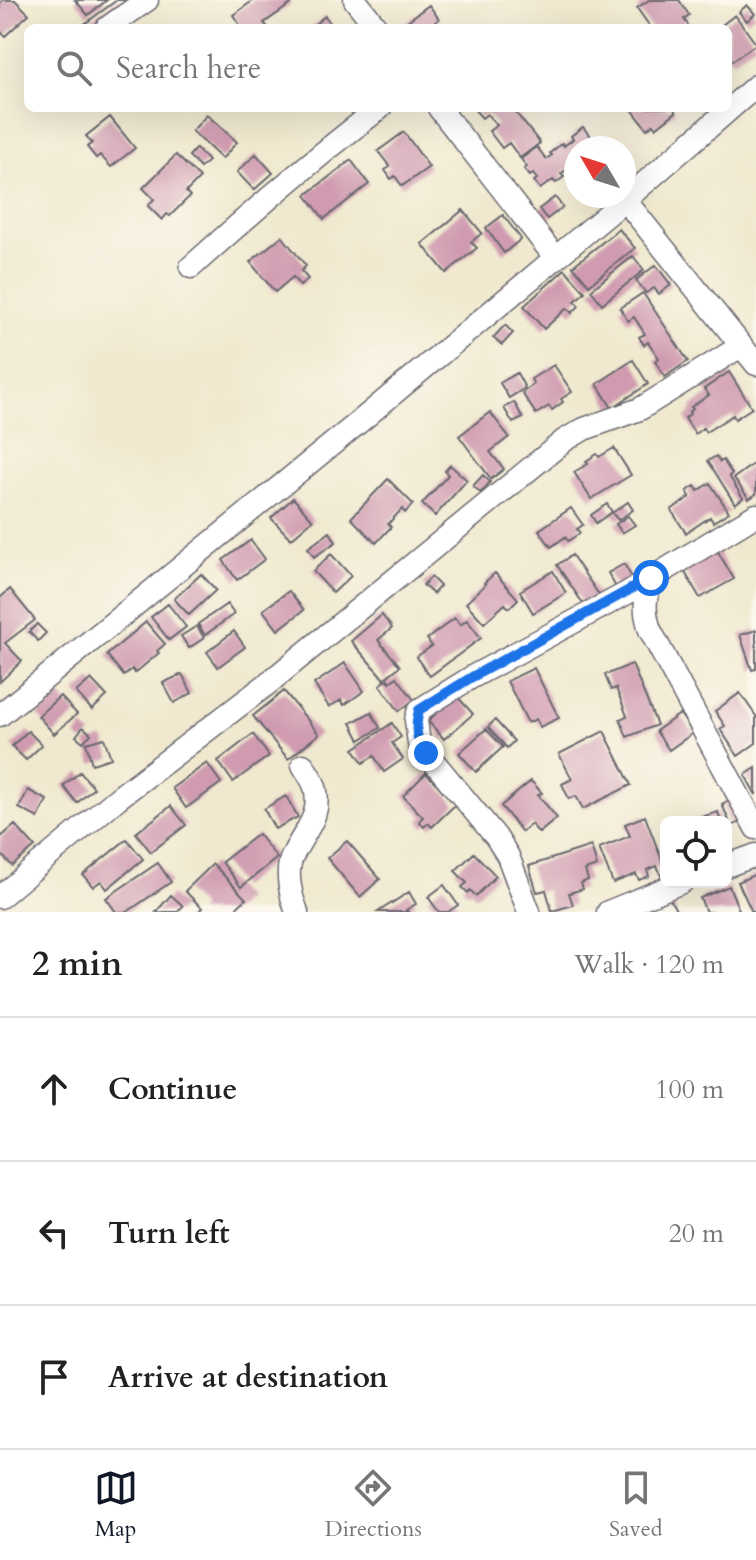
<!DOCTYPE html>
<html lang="en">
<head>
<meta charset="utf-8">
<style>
	body { margin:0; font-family:Cardo,serif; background:#f2f2f2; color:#222 }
	.controls { position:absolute; right:24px; bottom:24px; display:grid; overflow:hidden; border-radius:12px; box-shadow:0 8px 32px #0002 }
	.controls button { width:72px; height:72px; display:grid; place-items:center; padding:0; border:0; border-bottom:2px solid #e0e0e0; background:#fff; color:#222; font:40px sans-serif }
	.compass { position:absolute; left:564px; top:136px; width:72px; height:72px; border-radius:50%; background:#fff; box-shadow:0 8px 32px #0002; rotate:309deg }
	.stop { position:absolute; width:24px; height:24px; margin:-18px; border:6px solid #1a73e8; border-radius:50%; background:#fff }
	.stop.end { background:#1a73e8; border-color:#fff; box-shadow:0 2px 8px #0008 }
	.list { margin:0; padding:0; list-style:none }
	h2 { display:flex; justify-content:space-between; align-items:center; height:104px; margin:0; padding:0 32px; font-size:34px }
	h2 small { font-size:26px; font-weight:400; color:#767676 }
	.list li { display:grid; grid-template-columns:52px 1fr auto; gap:24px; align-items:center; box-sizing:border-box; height:144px; padding:0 32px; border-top:2px solid #e0e0e0 }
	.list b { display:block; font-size:30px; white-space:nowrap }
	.list em { font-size:26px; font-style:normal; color:#767676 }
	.icon { flex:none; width:44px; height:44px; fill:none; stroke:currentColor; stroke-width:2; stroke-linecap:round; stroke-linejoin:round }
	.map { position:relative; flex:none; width:756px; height:912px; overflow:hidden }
	.search { position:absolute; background:#fff; box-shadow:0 8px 32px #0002; left:24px; right:24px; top:24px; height:88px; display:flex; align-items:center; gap:20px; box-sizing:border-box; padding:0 28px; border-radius:12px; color:#767676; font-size:30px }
	.sheet { height:536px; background:#fff }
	nav { display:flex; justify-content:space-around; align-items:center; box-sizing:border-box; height:112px; border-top:2px solid #e0e0e0; background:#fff; font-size:22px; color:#767676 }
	nav a { display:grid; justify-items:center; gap:4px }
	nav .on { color:#111827 }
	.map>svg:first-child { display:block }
</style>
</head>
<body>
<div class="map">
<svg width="756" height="912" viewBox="0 0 756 912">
	<rect width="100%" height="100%" fill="#fbf7ec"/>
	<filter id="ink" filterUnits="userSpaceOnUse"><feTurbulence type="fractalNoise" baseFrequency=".0125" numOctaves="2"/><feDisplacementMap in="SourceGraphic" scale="16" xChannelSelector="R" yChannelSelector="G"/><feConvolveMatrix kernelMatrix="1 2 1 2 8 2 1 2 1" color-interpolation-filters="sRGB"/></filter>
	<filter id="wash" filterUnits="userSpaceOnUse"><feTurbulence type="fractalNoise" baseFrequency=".006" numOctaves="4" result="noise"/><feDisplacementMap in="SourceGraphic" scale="32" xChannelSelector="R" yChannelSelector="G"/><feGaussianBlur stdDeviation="1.8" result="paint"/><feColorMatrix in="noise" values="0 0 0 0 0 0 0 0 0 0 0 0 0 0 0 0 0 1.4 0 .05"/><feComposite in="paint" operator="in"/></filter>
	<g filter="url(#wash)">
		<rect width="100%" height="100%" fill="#f0e9cf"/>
		<g id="blocks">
			<path fill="#d09bb0" d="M3,0H15L29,14L5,36L0,31V3Z
				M75,0H107L88,15Z
				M117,0H124L128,5L97,28H79Z
				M254,0H288L291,4L264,23L267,26L264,28H242L233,15Z
				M649,0H679L689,15L684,19L690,28H651L637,8Z
				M429,5L439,19L427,28H398Z
				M747,5L755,14L747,21L739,12Z
				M735,15L756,44L732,61L728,55V28H718Z
				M325,16L334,28H310Z
				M473,108H512L540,143L520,158L509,143L502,148L489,131L497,125L487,114L482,118Z
				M631,108H673L676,112L656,128L653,124L647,129Z
				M207,115L237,142L222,159L192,131Z
				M110,117L135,148L111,167L100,155L96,158L87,147L92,143L86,136Z
				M583,127L599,148H576V168L570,173L567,169L561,174L564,177L556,183L553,180L540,189L534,181L537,179L533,174L530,176L524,169L527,167L521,159L537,147L546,159L552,155L550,153L562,143L564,146L573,139L571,136Z
				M404,132L429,167L402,186L395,176L391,179L385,170L390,167L378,151Z
				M196,148L208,161L200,168L189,156Z
				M256,154L273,173L254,190L237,172Z
				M176,155L200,178L186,192L190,196L170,216L167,214L162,220L148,206L154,199L143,188Z
				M351,160L369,184L324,219L306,195Z
				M555,197L563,207L547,219L539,209Z
				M463,210L482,233L471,242L477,248L446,273L422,244Z
				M503,215L521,239L504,253L486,228Z
				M619,229L635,248L589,285L573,266Z
				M282,236L306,266L301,271L308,279L300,286L293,277L275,292L250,262Z
				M633,256L644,270L602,304L591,290Z
				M656,265L671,285L659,294L654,288L646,293L636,280Z
				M565,269L585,292L575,301L579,306L572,313L567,308L544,329L524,306Z
				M643,293L688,361L665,377L655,361L659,358L648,342L644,345L639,337L645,334L634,317L628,321L620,308Z
				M505,325L513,333L502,345L493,338Z
				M633,360L648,384L612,408L597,384Z
				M554,365L572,392L561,399L563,402L552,410L549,406L536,414L522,393L534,384L531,379Z
				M729,372L752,408L735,419L733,415L706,432L703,428L695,434L685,418L690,414L689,412L693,409L691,407L709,395L704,389Z
				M517,373L525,388L509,398L500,383Z
				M514,402L523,418L513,423L504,408Z
				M490,412L509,437L490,452L504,469L491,479L459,436Z
				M614,448L631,475L591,499L574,472L588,464L586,461L597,454L599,457Z
				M716,456L720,462L723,460L732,474L729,476L743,498L735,504L708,461Z
				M756,462V494L749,499L734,478Z
				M450,465L467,480L435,516L422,504L448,475L445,471Z
				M483,475L490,482L481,493L473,486Z
				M388,479L413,504L405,513L402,509L388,524L391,527L376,543L351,518Z
				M710,483L729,512L713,522L710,517L686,533L671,510L690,497L687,491L695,486L698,491Z
				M293,498L313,520L291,539L271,518Z
				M628,502L633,510L618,520L612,513Z
				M607,504L612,512L596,523L591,515Z
				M571,508L583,525L577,529L580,533L568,541L565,537L551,547L539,530Z
				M628,516L635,525L622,533L616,524Z
				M330,532L336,542L314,557L308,548Z
				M251,540L265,559L237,580L223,560Z
				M717,550L734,579L700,598L683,569Z
				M331,554L351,576L333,593L313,571Z
				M572,555L601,598L586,608L557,565Z
				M624,564L634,581L618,591L608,573Z
				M553,571L566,593L533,613L520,591Z
				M495,573L518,599L509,608L505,604L484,623L466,603L486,584L484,583Z
				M201,574L216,590L189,615L174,599Z
				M431,577L440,586L433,594L423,585Z
				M10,589L35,620L5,643L22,661L0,682V598Z
				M289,591L304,610L278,630L263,610Z
				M168,604L186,627L169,640L151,617Z
				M227,604L234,614L205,635L198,624Z
				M382,615L392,628L378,640L400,666L384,679L351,641Z
				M455,618L460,625L467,620L481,638L430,676L416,657L432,646L427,639Z
				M146,622L165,644L157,651L159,653L135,673L132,669L124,676L107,655Z
				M37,624L46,633L38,641L29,632Z
				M197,626L204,638L189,648L181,636Z
				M756,630V669L752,670L740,635Z
				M234,631L245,647L218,667L207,652Z
				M345,663L364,691L344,705L341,700L329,707L314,684Z
				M632,664L657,725L627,737L620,719L627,716L616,688L611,690L605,675Z
				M534,668L559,718L540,727L536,719L528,723L507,681Z
				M182,674L192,693L174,703L163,683Z
				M397,677L414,700L399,711L380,685L388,679L390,682Z
				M91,679L107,696L92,710L76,692Z
				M284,691L319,734L288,759L253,716Z
				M740,693L756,716V743L738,756L720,729L725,726L715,711Z
				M456,695L473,714L444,739L428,721Z
				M60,696L77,714L54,734L38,716Z
				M371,712L380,728L360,740L351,723Z
				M680,714L693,733L669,750L656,731Z
				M495,720L514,741L507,748L488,727Z
				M392,723L401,737L392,743L403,759L384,772L374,756L363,763L354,749Z
				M83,727L91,734L83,742L76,736Z
				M486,729L503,747L476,772L459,753Z
				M28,731L42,745L26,760L12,746Z
				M604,731L631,785L583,809L576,796L569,799L562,784L572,779L559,754Z
				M253,734L269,756L233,782L218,761Z
				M104,738L111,758L92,764L86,743Z
				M207,763L221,783L186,808L172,788Z
				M756,768V795L745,775Z
				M80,772L94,788L77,803L63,786Z
				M426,773L456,804L432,827L428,823L424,827L419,821L423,817L403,796Z
				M531,781L542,793L538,795L557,818L539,833L531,824L522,832L501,806Z
				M28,790L47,800L38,818L19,808Z
				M286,796L298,817L275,829L264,809Z
				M732,799L741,822L731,826L722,804Z
				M171,806L186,825L151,852L136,833Z
				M718,812L721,822H689V821Z
				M645,816L663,863L666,862V876L662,878L657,866L647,870L649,876L639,880L636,874L613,883L599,848L630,836L625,824Z
				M15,825L35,847L12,866L0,853V838Z
				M258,834L277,858L241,887L222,862Z
				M127,839L143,859L107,889L101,881L93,887L83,875Z
				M347,841L380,879L360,897L327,858Z
				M591,846L597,866L585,870L588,880L581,883L583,889L569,893L573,905L552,911L546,890L537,892L529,866Z
				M474,853L496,876L476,896L470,890L468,893L462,887L467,883L455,871Z
				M158,863L171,882L127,912H116L106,898Z
				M213,864L246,899L232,912H198L202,908L185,891Z
				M756,874V912H752L738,882Z
				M444,885L458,905L448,912H439L428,897Z
				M729,886L740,912H706L700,898Z
				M409,892L416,904L406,910L408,912H378Z
				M171,895L183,906L177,912H156Z
				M669,897L677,912H651L648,908Z"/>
		</g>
	</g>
	<g filter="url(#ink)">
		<use href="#blocks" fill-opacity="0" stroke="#6a686f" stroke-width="2"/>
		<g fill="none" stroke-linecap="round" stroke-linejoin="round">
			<defs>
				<path id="street" d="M355,0L377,28
					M107,28L147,0
					M439,108L555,257
					M625,200L756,364
					M191,267C252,212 314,158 380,108
					M651,578C645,599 643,609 650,630L756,828
					M0,715L358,423L625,200L756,86
					M726,866L756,855
					M0,897L118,798L266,685L565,440L584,429L640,409L741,346
					M297,912C291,897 285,872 292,857C302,833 323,817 315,787C313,780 307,772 303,765
					M529,912L508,856L496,837L419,744L416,720L419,710L472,677L627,593L756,515
					M608,912L682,882"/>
			</defs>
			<use href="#street" stroke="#6a686f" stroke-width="25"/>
			<use href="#street" stroke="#fff" stroke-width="22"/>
		</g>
	</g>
	<g fill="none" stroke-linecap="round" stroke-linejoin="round" filter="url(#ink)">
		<path stroke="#1a73e8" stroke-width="10" d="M426,753C415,740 415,726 419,710L472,677L651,578"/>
	</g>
</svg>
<div class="controls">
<button><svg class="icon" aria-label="locate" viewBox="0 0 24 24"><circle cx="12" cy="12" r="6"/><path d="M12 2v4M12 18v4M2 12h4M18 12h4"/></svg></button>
</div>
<svg class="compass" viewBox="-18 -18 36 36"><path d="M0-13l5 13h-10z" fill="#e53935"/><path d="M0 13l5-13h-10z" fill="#767676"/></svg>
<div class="stop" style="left:651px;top:578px"></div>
<div class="stop end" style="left:426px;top:753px"></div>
<div class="search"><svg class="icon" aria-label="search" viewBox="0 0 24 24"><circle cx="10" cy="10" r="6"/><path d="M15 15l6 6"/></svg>Search here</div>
</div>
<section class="sheet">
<h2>2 min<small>Walk · 120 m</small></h2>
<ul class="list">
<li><svg class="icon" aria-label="ahead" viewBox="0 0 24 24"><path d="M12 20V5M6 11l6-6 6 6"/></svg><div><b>Continue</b></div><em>100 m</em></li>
<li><svg class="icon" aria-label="left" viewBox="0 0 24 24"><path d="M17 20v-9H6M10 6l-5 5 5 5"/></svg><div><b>Turn left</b></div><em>20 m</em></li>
<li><svg class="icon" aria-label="arrive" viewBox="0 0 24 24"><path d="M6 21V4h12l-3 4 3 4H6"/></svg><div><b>Arrive at destination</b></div></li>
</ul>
</section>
<nav>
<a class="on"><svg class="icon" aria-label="map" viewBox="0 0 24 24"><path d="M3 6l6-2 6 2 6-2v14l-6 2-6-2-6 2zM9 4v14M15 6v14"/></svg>Map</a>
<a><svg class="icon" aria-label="directions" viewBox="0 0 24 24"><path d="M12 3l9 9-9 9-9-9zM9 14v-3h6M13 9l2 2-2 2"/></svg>Directions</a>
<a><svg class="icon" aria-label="saved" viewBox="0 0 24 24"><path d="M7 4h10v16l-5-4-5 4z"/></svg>Saved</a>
</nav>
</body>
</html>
